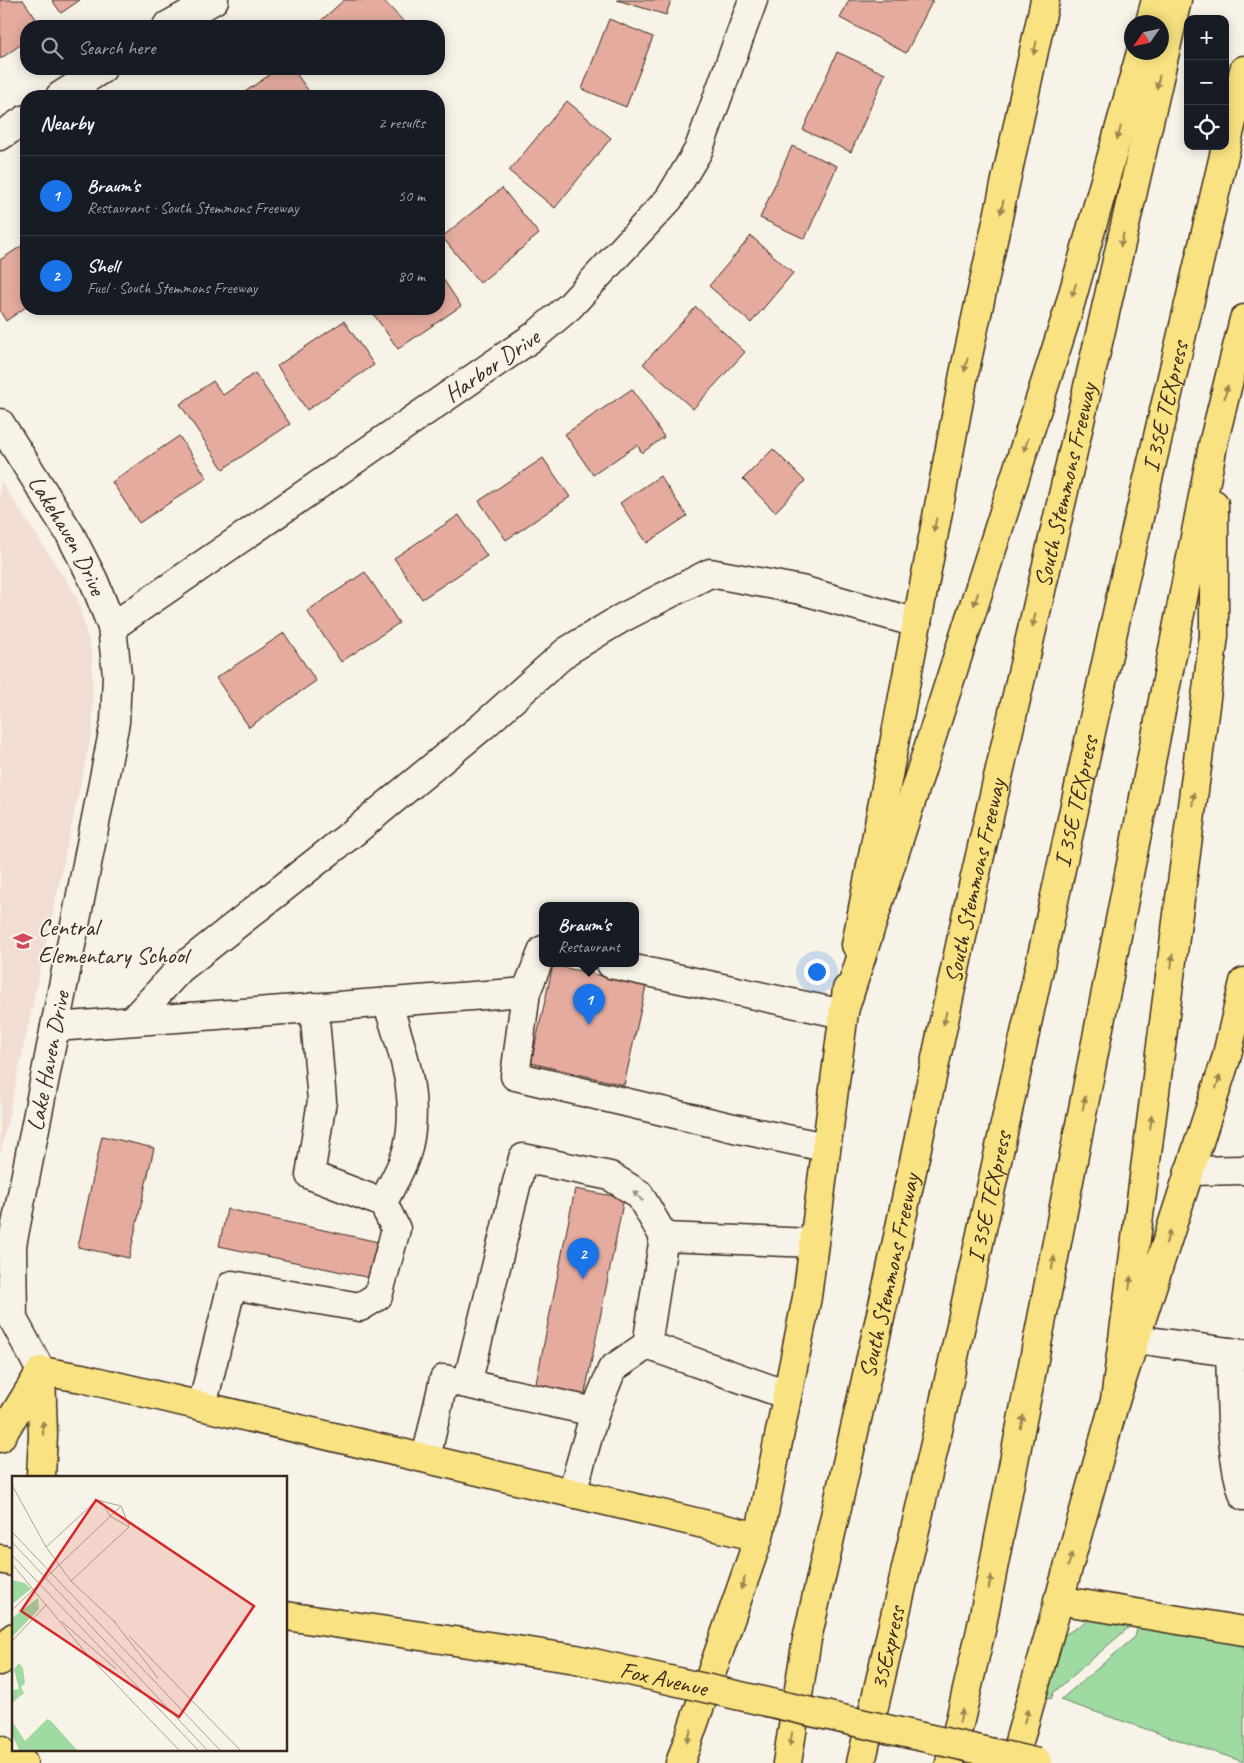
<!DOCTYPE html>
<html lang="en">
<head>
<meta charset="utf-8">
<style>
	body { margin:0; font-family:Caveat,sans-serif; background:#242831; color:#f1f3f6 }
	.controls { position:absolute; right:15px; top:15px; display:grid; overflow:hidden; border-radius:10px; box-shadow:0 2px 12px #0003 }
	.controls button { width:45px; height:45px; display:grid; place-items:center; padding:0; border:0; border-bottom:1px solid #363941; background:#171b24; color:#f1f3f6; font:25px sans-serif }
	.compass { position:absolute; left:1124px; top:15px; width:45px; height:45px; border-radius:50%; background:#171b24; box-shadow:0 2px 12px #0003; rotate:236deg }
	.you { position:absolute; left:816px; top:971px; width:18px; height:18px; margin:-12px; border:4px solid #fff; border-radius:50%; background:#1a73e8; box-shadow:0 0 0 8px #1a73e833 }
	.badge { display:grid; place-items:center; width:32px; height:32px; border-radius:50%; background:#1a73e8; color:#fff; font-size:16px; font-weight:700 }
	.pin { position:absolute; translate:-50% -41px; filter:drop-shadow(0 1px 2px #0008) }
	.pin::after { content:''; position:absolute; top:26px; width:18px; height:15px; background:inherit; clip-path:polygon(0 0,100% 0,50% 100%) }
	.popup { position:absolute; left:539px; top:902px; width:100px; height:65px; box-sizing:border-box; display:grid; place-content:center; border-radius:10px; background:#171b24; filter:drop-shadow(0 1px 4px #0005); font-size:16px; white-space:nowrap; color:#9ea1a6 }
	.popup b { font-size:19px; color:#f1f3f6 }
	.popup::after { content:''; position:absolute; left:50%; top:100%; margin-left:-10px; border:10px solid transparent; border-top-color:#171b24 }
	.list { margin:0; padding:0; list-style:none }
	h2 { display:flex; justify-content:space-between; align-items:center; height:65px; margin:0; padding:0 20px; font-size:21px }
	h2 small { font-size:16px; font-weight:400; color:#9ea1a6 }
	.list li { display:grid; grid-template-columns:32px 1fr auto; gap:15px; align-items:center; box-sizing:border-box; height:80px; padding:0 20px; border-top:1px solid #363941 }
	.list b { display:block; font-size:19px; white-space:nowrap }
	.list p { margin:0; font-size:16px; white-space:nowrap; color:#9ea1a6 }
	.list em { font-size:16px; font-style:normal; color:#9ea1a6 }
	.icon { flex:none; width:28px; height:28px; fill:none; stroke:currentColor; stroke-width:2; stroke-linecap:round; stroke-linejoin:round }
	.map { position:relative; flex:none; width:1244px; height:1763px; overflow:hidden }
	.search { position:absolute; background:#171b24; box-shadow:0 2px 12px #0003; left:20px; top:20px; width:425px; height:55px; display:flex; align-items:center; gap:12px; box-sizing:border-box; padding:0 18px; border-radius:20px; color:#9ea1a6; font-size:19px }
	.panel { position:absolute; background:#171b24; box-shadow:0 2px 12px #0003; left:20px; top:90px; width:425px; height:225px; border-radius:20px }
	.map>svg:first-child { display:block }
</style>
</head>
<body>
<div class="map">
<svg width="1244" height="1763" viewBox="0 0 1244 1763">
	<rect width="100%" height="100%" fill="#f7f3e8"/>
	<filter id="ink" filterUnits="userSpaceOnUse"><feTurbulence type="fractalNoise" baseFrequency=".02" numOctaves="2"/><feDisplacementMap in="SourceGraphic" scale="10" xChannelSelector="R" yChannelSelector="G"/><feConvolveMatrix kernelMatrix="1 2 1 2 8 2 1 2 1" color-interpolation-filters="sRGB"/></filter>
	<g filter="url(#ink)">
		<path fill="#f1ddd2" d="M0,480L77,597L92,654L93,726L0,1156Z"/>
		<path fill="#9edaa1" stroke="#6c8260" d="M1125,1617L1128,1628L1054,1692L1051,1699L1039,1696L1063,1636L1090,1619Z
			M1149,1621L1244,1643V1762L1060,1700L1135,1637L1137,1629Z"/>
		<path fill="#e4ab9e" stroke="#3b2a1e" d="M0,0H23L41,26H26V41L0,59Z
			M52,0H80L61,13Z
			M344,0H383L406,24L404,26H315Z
			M617,0H671L666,15Z
			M849,0H933L906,53L840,18Z
			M609,19L653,37L626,107L582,89Z
			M837,52L885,74L851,152L803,130Z
			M278,69H293L312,96H239Z
			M567,101L611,138L555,208L509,171Z
			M792,146L837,166L805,239L760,218Z
			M502,188L539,234L480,283L442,237Z
			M751,236L793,273L751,323L709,286Z
			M26,243V307L6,321L0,311V260Z
			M439,273L461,306L398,349L370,309H439Z
			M696,307L745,352L693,409L643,364Z
			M344,321L374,365L307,410L277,366Z
			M255,373L290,424L223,469L180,404L213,381L223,395Z
			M632,389L664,437L642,453L637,445L593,475L565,434Z
			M179,436L207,478L139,523L112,482Z
			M773,449L805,481L775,512L743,479Z
			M543,458L570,497L506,540L479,501Z
			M660,476L687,516L647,543L620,503Z
			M459,515L487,556L422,599L394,558Z
			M365,572L399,623L341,662L307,611Z
			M284,633L316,681L249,727L216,678Z
			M553,965L646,986L624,1085L531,1063Z
			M102,1136L154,1148L129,1258L78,1247Z
			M575,1189L624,1198L584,1398L535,1388Z
			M227,1209L383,1243L375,1279L219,1246Z"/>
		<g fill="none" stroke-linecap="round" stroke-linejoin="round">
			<defs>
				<g id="minor">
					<path d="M167,26L214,0"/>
					<path d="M60,96L102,69"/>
					<path d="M0,136L26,119"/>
					<path id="s1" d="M0,423L70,534L94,581L112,627L117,675L115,722L12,1245L13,1319L41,1371"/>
					<path id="s2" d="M112,627L536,335L570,306L669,199L698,151L753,0"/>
					<path d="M611,964L843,1014"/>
					<path d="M526,992L515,1076L734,1128L825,1147"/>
					<path d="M314,1007L322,1101L310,1175L383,1203"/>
					<path d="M133,1020L180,969L354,832L483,726L567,651L622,618L710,573L801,590L917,623"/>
					<path d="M55,1027L526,992L543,950"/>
					<path d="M1189,1171L1244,1170"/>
					<path d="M1135,1339L1244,1354"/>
					<path d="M647,1345L787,1395"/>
					<path d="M1230,1352C1232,1397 1229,1454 1244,1496"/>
					<path d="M467,1384L523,1158L610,1176L639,1194L664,1237"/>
					<path d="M202,1406L232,1285L360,1307L378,1296L396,1229L383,1203C391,1185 404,1166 408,1147C420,1098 402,1048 387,1002"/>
					<path d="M426,1458L444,1379L595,1412L612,1369L647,1345L664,1237L813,1243"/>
					<path d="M572,1493L595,1412"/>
				</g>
				<path id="major" d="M856,945L964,374L1045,0
					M41,1371L82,1378L759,1537
					M41,1371L43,1435L41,1477
					M0,1438L41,1371
					M0,1559L14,1562
					M1058,1600L1244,1631
					M286,1616L576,1659
					M0,1661L14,1637
					M0,1750L2,1754L23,1763
					M680,1763L759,1537L807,1297L847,989
					M1013,1763L1115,1401L1226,1059L1244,982"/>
				<g id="highway">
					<path d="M1150,22L1156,0"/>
					<path d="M843,1014L1067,315L1141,52"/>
					<path d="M1115,1401L1214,636V504"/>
					<path id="s3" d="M787,1763L807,1639L890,1274L970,899L1177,0"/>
					<path id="s4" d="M861,1763L936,1439L1125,577L1244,70"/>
					<path d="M950,1763L981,1630L1214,440L1244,319"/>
				</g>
			</defs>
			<use href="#minor" stroke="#3b2a1e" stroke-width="31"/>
			<use href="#major" stroke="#3b2a1e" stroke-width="31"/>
			<use href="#highway" stroke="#3b2a1e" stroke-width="31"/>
			<use href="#minor" stroke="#f7f3e8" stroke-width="28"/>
			<use href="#major" stroke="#f8e281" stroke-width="28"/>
			<use href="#highway" stroke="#f8e281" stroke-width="28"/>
			<defs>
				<g id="major-bridge">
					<path id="s5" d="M576,1659L1038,1763"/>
				</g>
			</defs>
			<use href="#major-bridge" stroke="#3b2a1e" stroke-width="31" stroke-linecap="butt"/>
			<use href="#major-bridge" stroke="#f8e281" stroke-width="28"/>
		</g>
		<defs><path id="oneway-solid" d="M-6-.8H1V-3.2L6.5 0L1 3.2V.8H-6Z" transform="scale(1.25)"/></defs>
		<g fill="#9a8650">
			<use href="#oneway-solid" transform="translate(1035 48) rotate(102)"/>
			<use href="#oneway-solid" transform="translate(1158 82) rotate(103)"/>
			<use href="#oneway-solid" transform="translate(1119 133) rotate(106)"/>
			<use href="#oneway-solid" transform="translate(1002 207) rotate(102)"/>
			<use href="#oneway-solid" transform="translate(1122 240) rotate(103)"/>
			<use href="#oneway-solid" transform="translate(1074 290) rotate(106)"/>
			<use href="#oneway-solid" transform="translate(966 365) rotate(103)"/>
			<use href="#oneway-solid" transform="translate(1226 392) rotate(-76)"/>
			<use href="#oneway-solid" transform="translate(1026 445) rotate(108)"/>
			<use href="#oneway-solid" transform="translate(935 525) rotate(101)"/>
			<use href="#oneway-solid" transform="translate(976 599) rotate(108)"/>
			<use href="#oneway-solid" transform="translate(1034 620) rotate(103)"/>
			<use href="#oneway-solid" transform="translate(1193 799) rotate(-83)"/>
			<use href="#oneway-solid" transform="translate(1172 961) rotate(-83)"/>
			<use href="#oneway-solid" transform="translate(945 1018) rotate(102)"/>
			<use href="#oneway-solid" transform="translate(1218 1082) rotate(-72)"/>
			<use href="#oneway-solid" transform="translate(1084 1103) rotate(-79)"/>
			<use href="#oneway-solid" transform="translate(1151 1122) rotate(-83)"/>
			<use href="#oneway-solid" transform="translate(1168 1237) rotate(-72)"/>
			<use href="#oneway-solid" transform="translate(1053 1263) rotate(-79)"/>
			<use href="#oneway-solid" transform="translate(1130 1283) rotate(-83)"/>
			<use href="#oneway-solid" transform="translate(1022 1422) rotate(-79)"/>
			<use href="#oneway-solid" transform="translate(43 1428) rotate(-91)"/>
			<use href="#oneway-solid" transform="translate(1070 1560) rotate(-74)"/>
			<use href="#oneway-solid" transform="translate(990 1582) rotate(-79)"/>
			<use href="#oneway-solid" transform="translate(743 1583) rotate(109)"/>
			<use href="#oneway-solid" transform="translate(961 1716) rotate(-77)"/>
			<use href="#oneway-solid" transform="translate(1026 1716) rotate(-74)"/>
			<use href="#oneway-solid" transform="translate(689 1736) rotate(109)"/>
			<use href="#oneway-solid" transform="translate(791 1739) rotate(99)"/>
		</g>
		<use fill="#998e83" href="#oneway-solid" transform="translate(638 1196) rotate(-133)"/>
	</g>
	<defs>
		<symbol id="school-bare" viewBox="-9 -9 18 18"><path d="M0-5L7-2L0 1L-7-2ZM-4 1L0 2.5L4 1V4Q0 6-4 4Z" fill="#d1495b" stroke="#f7f3e8" stroke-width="2.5" paint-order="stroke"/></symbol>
	</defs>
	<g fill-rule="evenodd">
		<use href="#school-bare" x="9" y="927" width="28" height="28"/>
	</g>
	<g text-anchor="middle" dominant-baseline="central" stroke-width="4" stroke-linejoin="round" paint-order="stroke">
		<g font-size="24" fill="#3b2a1e" stroke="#f7f3e8">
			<text stroke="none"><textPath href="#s2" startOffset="461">Harbor Drive</textPath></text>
			<text stroke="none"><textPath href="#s4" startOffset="1390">I 35E TEXpress</textPath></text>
			<text stroke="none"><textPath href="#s3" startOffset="1308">South Stemmons Freeway</textPath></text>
			<text stroke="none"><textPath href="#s1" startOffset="131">Lakehaven Drive</textPath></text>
			<text stroke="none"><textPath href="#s4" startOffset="985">I 35E TEXpress</textPath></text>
			<text stroke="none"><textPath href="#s3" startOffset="902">South Stemmons Freeway</textPath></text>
			<text transform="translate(48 1061) rotate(-79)">Lake Haven Drive</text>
			<text stroke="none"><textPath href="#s4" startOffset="580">I 35E TEXpress</textPath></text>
			<text stroke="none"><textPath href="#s3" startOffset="498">South Stemmons Freeway</textPath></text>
			<text stroke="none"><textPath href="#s4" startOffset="118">35Express</textPath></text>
			<text stroke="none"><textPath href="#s5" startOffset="90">Fox Avenue</textPath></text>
		</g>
		<g font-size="24" fill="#3b2a1e" stroke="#f7f3e8" text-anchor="start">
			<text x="38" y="927">Central<tspan x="38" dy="28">Elementary School</tspan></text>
		</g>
	</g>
	<g transform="translate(12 1476)">
		<rect width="275" height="275" fill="#f7f3e8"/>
		<path d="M0,104L13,107L19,113L0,128ZM26,122L27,133L0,161V142ZM7,187L11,192L13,207L9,211L12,217L0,227V214L7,213L2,193ZM35,243L39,245L65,274H7L0,258V245L13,265Z" fill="#9edaa1"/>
		<path fill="none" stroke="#aca397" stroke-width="1" d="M0,9L34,71L59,105L104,147M89,25L98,40L117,51M109,30L117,50M0,56L208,274M0,66L195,274M34,71L85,24L109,30M0,79L186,274M0,88L73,176L167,274M59,105L117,51M0,134L109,30M101,144L146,202M49,145L104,193M117,160L228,274M0,165L35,128"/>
		<path fill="#d62828" fill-opacity="0.15" stroke="#d62828" stroke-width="2.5" d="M84,24L242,130L167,241L9,135Z"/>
		<rect width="275" height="275" fill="none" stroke="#3b2a1e" stroke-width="2.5"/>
	</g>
</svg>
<div class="controls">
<button>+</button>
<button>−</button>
<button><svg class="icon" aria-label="locate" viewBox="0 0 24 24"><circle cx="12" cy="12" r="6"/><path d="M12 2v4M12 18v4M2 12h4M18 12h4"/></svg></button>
</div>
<svg class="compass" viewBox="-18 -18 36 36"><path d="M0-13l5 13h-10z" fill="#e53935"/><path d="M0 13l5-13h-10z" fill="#9ea1a6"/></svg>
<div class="you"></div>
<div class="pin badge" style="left:589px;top:1025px">1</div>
<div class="popup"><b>Braum's</b>Restaurant</div>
<div class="pin badge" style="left:583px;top:1279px">2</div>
<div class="search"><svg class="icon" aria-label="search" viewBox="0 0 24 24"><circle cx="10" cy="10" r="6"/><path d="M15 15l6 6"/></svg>Search here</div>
<section class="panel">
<h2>Nearby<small>2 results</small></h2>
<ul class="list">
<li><span class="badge">1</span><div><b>Braum's</b><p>Restaurant · South Stemmons Freeway</p></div><em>50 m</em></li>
<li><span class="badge">2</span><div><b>Shell</b><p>Fuel · South Stemmons Freeway</p></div><em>80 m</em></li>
</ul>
</section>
</div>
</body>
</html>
